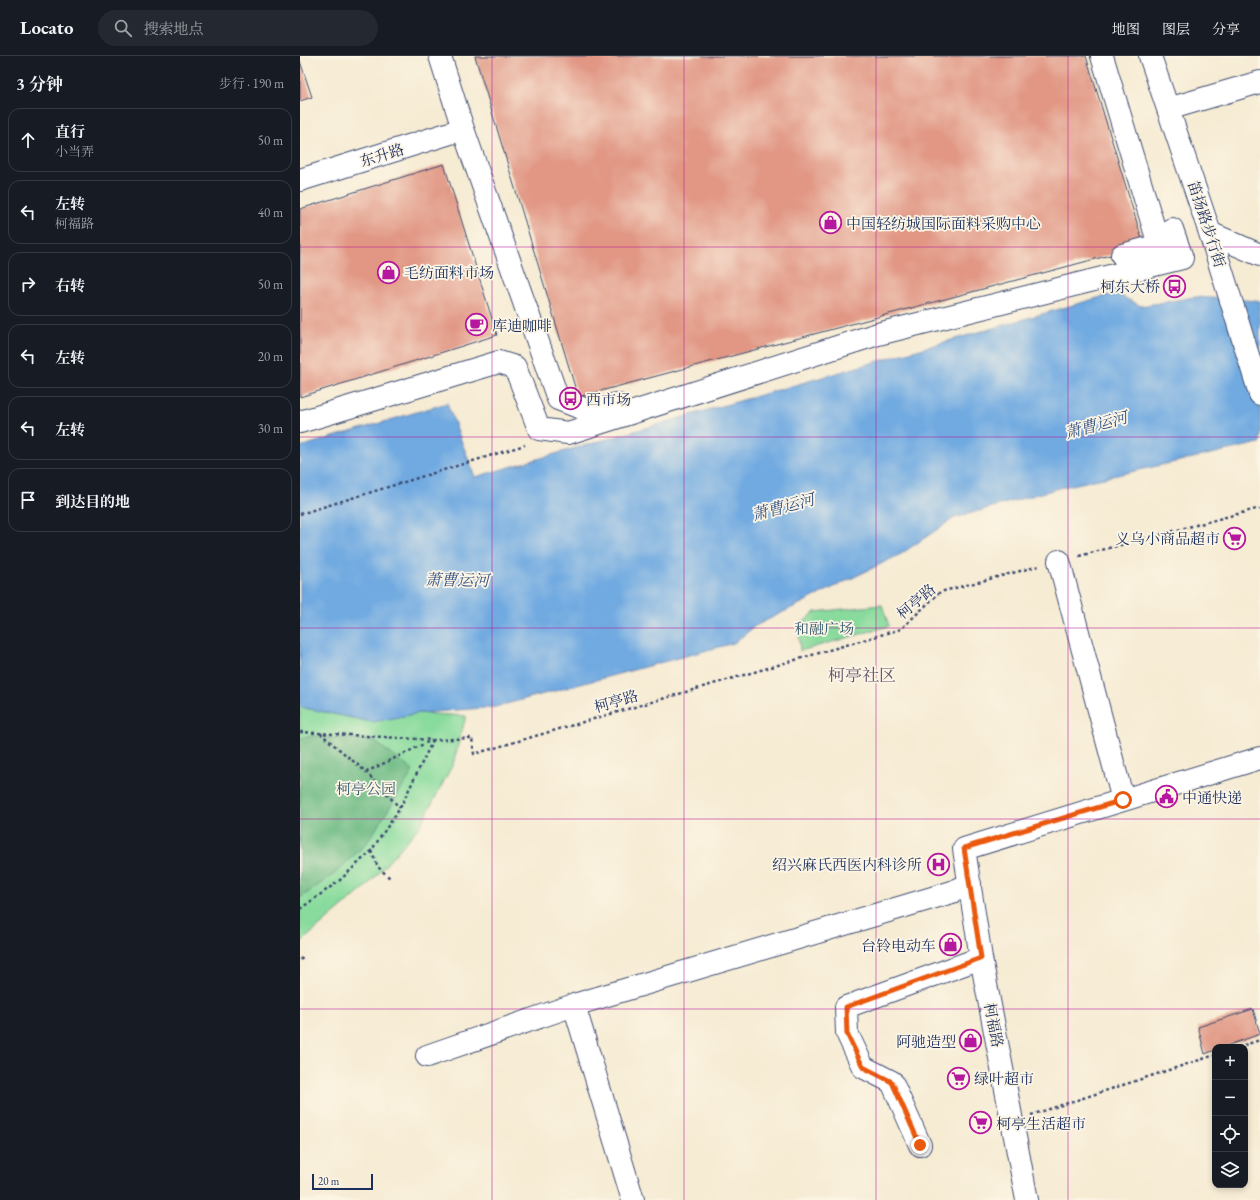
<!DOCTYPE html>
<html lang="zh">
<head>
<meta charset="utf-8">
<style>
	body { margin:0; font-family:"EB Garamond","Noto Serif SC",serif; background:#242831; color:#f1f3f6 }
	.controls { position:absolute; right:12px; bottom:12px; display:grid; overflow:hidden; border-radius:8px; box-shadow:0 2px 6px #0003 }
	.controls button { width:36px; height:36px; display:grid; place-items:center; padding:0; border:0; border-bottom:1px solid #363941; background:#171b24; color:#f1f3f6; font:20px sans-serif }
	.scale { position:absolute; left:12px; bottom:10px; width:61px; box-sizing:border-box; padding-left:4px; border:2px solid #1b2f5e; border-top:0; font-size:11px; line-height:14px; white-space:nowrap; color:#1b2f5e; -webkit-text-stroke:3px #fcf5e5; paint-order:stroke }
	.stop { position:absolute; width:12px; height:12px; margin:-9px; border:3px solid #ea580c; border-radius:50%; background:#fff }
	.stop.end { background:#ea580c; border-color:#fff; box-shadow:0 1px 4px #0008 }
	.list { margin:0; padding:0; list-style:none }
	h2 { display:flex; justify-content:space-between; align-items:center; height:52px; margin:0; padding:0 16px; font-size:17px }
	h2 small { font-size:13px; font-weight:400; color:#9ea1a6 }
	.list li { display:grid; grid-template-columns:26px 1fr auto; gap:12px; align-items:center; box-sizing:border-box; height:64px; margin:0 8px 8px; padding:0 8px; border:1px solid #363941; border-radius:12px }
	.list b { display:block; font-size:15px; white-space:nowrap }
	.list p { margin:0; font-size:13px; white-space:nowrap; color:#9ea1a6 }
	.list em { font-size:13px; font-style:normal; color:#9ea1a6 }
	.icon { flex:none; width:22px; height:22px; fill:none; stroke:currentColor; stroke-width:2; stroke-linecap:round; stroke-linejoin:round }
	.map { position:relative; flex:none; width:960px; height:1144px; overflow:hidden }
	header { display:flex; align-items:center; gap:24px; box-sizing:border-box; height:56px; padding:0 20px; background:#171b24; border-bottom:1px solid #363941 }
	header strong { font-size:19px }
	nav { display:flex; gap:22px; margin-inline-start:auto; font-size:14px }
	.search { width:280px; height:36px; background:#242831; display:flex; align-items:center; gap:10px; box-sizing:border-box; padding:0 14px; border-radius:22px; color:#9ea1a6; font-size:15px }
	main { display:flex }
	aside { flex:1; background:#171b24 }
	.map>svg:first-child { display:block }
</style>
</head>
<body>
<header>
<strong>Locato</strong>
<div class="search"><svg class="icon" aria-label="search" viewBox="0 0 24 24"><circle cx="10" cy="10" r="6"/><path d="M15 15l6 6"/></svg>搜索地点</div>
<nav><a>地图</a><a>图层</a><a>分享</a></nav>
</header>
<main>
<aside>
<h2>3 分钟<small>步行 · 190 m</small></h2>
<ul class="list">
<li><svg class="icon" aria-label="ahead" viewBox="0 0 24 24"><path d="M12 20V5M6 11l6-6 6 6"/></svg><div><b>直行</b><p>小当弄</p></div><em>50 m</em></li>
<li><svg class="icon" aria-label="left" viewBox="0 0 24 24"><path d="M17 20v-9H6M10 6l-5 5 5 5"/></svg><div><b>左转</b><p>柯福路</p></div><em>40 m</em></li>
<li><svg class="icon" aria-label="right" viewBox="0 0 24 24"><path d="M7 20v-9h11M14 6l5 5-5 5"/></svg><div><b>右转</b></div><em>50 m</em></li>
<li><svg class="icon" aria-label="left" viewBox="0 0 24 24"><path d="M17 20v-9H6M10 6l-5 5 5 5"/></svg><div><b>左转</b></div><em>20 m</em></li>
<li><svg class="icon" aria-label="left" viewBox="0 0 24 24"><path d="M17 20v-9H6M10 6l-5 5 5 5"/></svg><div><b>左转</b></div><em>30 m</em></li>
<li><svg class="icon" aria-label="arrive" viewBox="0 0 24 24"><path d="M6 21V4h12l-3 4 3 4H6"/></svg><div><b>到达目的地</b></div></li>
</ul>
</aside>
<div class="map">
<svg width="960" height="1144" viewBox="0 0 960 1144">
	<rect width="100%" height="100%" fill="#fcf5e5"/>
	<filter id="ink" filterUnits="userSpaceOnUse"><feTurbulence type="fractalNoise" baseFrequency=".025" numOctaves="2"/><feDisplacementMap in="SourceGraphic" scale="8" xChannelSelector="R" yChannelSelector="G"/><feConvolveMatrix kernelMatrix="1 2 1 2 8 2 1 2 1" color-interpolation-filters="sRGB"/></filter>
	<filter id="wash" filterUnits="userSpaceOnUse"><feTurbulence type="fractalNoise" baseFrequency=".012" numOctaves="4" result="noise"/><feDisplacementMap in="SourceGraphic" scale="16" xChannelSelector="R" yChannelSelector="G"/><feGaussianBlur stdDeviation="0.9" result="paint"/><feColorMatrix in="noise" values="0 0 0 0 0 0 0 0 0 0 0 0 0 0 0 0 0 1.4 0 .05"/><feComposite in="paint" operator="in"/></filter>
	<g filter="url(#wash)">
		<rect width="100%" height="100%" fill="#f6ebd3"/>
		<path fill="#88db9c" stroke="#52857d" d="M582,549L589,570L500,595L498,570L515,556Z
			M0,651L72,666L120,657L166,660L153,708L120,770L68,829L0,887Z"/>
		<path fill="#6ebb84" stroke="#447571" d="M12,680L73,684L113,715L67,787L33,819L0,842V682Z"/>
		<path fill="#71aae1" stroke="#466ca0" d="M815,237L841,250L895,241L960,245V387L763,431L654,462L601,498L455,570L434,587L195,651L120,657L72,666L0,651V391L147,347L175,421Z"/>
		<g id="blocks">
			<path fill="#e19784" d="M175,0H786L844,190L278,341Z
				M0,5L12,41L0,45Z
				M144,108L197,279L0,341V153Z
				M953,953L960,978L923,991H915V994L905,998L898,971Z"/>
		</g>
	</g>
	<g filter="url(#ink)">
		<use href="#blocks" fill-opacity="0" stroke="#3c4b70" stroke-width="1"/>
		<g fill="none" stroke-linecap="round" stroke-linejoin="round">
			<defs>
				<path id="minor" d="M140,0L163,73L258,343L289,355L316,348
					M802,0L859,189L822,199
					M850,0L910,177L960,338
					M868,53L960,26
					M0,124L163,73
					M910,177L960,199
					M0,366L199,306L215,311L239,373L268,377L578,278L882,202L872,173
					M759,505L823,744
					M274,949L333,1144
					M127,1000L274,949L652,836L670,828
					M620,1089L592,1026L563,1011L547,977L546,951L681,902
					M727,1144L681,902L664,793L960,702"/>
			</defs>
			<use href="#minor" stroke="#3c4b70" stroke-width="24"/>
			<path stroke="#3c4b70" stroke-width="2.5" stroke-dasharray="3 3" stroke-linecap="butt" d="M0,458L225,389
				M779,500L960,452
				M0,676L133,684L172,682L174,698L601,573L640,536L739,510
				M20,677L66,716L100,752
				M66,716L132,684
				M71,795L78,811L91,823
				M0,853L39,825L71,795L100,752L133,684
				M0,902L3,904
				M938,991L960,984
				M731,1059L915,999"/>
			<use href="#minor" stroke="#fff" stroke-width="22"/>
		</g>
	</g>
	<g fill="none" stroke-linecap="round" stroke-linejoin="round" filter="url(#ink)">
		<path stroke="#ea580c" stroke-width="5" d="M620,1089L592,1026L563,1011L547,978L546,951L681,902L664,792L823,744"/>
	</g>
	<path fill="none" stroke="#b5179e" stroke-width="1" stroke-opacity="0.55" d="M192,0V1144M384,0V1144M576,0V1144M768,0V1144M0,191H960M0,381H960M0,572H960M0,763H960M0,953H960"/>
	<defs>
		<symbol id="shop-ring" viewBox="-11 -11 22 22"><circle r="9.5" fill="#fcf5e5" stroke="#b5179e" stroke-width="1.5"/><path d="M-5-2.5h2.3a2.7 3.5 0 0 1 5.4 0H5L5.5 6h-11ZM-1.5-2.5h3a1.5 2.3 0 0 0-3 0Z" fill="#b5179e"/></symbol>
		<symbol id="bus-ring" viewBox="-11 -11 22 22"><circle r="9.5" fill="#fcf5e5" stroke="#b5179e" stroke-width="1.5"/><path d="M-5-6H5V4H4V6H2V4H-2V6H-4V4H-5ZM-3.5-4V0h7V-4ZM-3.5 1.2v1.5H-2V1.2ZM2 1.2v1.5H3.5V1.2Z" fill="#b5179e"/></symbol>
		<symbol id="cafe-ring" viewBox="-11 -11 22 22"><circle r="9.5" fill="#fcf5e5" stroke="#b5179e" stroke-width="1.5"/><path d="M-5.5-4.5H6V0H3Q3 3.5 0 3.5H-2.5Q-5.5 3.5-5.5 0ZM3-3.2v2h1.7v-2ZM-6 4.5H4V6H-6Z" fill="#b5179e"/></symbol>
		<symbol id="supermarket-ring" viewBox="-11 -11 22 22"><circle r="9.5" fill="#fcf5e5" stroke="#b5179e" stroke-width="1.5"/><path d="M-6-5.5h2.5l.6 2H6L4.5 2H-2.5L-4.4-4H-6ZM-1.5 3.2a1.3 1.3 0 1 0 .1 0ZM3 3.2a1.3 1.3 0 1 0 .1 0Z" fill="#b5179e"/></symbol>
		<symbol id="civic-ring" viewBox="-11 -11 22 22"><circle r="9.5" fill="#fcf5e5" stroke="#b5179e" stroke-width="1.5"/><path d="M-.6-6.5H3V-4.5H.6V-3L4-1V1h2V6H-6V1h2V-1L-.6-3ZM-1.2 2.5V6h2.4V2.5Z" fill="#b5179e"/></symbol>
		<symbol id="hospital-ring" viewBox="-11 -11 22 22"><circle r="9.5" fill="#fcf5e5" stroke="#b5179e" stroke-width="1.5"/><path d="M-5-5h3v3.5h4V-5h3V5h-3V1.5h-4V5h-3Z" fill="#b5179e"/></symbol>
	</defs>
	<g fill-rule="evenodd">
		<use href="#shop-ring" x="518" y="154" width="25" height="25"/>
		<use href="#shop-ring" x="76" y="204" width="25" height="25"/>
		<use href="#bus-ring" x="862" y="218" width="25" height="25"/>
		<use href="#cafe-ring" x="164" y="256" width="25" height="25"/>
		<use href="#bus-ring" x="258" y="330" width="25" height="25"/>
		<use href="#supermarket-ring" x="922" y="470" width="25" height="25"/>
		<use href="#civic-ring" x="854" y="728" width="25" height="25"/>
		<use href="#hospital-ring" x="626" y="796" width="25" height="25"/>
		<use href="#shop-ring" x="638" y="876" width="25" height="25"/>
		<use href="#shop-ring" x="658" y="972" width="25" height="25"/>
		<use href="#supermarket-ring" x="646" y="1010" width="25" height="25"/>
		<use href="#supermarket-ring" x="668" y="1054" width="25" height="25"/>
	</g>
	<g text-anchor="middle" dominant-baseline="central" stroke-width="3.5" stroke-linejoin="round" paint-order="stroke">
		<g font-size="15" fill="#1b2f5e" stroke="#fcf5e5">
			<text transform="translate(82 99) rotate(-17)">东升路</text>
			<text transform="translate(907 168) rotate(72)">笛扬路步行街</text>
			<text transform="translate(616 545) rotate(-40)">柯亭路</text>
			<text transform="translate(316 645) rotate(-16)">柯亭路</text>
			<text transform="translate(694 969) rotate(79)">柯福路</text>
		</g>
		<g font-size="15" fill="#1b2f5e" stroke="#fcf5e5" text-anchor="start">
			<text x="546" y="167">中国轻纺城国际面料采购中心</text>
			<text x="104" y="216">毛纺面料市场</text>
			<text x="860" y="230" text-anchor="end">柯东大桥</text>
			<text x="192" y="269">库迪咖啡</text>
			<text x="286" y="343">西市场</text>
			<text x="920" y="482" text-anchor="end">义乌小商品超市</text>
			<text x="882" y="741">中通快递</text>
			<text x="622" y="808" text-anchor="end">绍兴麻氏西医内科诊所</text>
			<text x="636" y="889" text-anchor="end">台铃电动车</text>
			<text x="656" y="985" text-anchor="end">阿驰造型</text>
			<text x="674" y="1022">绿叶超市</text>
			<text x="696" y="1067">柯亭生活超市</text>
		</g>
		<g font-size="15" fill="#365a6e" stroke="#fcf5e5">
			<text x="524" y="572">和融广场</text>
			<text x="66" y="732">柯亭公园</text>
		</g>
		<g font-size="16" font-style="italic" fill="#355485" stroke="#fcf5e5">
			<text transform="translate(796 369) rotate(-15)">萧曹运河</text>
			<text transform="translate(483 451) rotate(-15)">萧曹运河</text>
			<text transform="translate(157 524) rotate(1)">萧曹运河</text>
		</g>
		<g font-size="17" fill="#60536b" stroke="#fcf5e5">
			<text x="562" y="619">柯亭社区</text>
		</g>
	</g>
</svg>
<div class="controls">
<button>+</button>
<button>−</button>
<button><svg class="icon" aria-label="locate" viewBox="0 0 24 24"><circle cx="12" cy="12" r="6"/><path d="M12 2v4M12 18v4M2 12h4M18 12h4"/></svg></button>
<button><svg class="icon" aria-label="layers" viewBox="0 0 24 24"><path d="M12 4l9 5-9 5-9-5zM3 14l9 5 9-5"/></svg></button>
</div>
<div class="scale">20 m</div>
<div class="stop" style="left:823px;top:744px"></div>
<div class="stop end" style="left:620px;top:1089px"></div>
</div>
</main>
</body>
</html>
